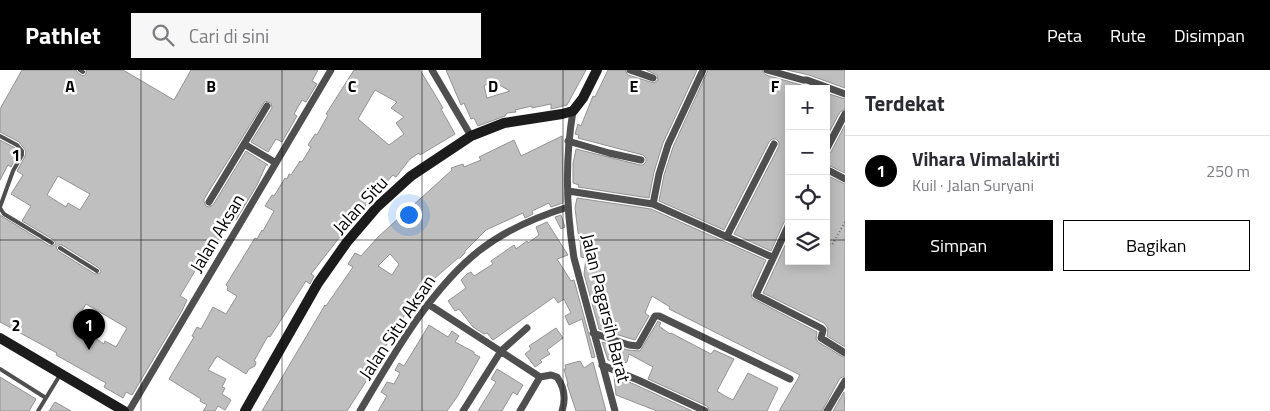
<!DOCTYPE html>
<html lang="id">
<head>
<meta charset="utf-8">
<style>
	body { margin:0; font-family:"Titillium Web",sans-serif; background:#f7f7f7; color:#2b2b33 }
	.controls { position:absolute; right:15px; top:15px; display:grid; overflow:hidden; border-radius:0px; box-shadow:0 2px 12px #0003 }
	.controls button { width:45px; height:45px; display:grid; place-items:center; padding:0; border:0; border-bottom:1px solid #e1e1e2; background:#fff; color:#2b2b33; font:25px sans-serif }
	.you { position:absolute; left:408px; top:144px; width:18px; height:18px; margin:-12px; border:4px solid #fff; border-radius:50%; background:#1a73e8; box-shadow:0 0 0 8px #1a73e833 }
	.badge { display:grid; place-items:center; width:32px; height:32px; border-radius:50%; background:#000; color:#fff; font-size:16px; font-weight:700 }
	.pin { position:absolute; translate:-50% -41px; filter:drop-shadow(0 1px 2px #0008) }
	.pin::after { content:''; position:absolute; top:26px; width:18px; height:15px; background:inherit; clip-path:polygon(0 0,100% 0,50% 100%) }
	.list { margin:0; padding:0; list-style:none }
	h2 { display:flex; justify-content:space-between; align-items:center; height:65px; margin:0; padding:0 20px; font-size:21px }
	h2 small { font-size:16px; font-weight:400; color:#7c7c81 }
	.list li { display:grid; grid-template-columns:32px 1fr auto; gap:15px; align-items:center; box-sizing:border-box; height:70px; padding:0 20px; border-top:1px solid #e1e1e2 }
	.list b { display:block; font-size:19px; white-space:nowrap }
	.list p { margin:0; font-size:16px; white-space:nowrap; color:#7c7c81 }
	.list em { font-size:16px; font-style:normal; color:#7c7c81 }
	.actions { display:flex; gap:10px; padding:15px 20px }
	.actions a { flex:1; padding:11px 0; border:1px solid #000; border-radius:0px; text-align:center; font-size:18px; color:#000 }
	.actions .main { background:#000; color:#fff }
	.icon { flex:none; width:28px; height:28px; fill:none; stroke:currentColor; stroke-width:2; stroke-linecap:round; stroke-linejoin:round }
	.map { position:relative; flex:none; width:845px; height:341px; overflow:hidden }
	header { display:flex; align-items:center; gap:30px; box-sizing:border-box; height:70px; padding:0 25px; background:#000; color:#fff }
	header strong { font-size:24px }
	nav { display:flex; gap:28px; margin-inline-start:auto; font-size:18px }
	.search { width:350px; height:45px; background:#f7f7f7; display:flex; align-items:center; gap:12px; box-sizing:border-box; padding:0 18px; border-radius:0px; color:#7c7c81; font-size:19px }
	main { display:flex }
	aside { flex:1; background:#fff }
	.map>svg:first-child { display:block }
</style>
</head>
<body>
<header>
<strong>Pathlet</strong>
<div class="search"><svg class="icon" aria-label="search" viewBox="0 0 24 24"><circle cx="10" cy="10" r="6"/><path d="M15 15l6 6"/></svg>Cari di sini</div>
<nav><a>Peta</a><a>Rute</a><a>Disimpan</a></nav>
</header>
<main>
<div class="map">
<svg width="845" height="341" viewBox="0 0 845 341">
	<rect width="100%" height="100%" fill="#fff"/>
	<path fill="#bfbfbf" stroke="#939393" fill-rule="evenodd" d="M22,0H76L78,3L83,6L86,4V0H123L174,30L191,0H318L312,11L317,14L306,32L302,30L294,44L297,46L282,72L276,69L268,82L251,72L272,38L271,33L265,31L204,129V132L206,136L209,137L213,135L246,81L268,95H266L257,115L236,150L229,147L219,168L218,175H215L213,179L210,176L180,226L187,230L182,241L132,325L126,322L123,328L104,317L106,313L56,285L57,283L0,252V145L50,176H53L56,174L54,170L22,151L31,136L11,124L23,105L17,101L25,86L26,81L19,72L0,62V39ZM58,106L90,124L80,140L68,133L66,137L47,125ZM59,175H62L99,198L101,201L100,203L95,204L58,181L56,177ZM86,234L127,258L116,277L105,271L104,274L74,254Z
		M354,0H420L443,38L441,39L455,64L420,85L419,83L410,89L396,107L393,105L364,137L359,136L347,151L350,154L311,204L314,206L310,214L306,211L270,267L268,266L254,291L256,292L255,296L249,299L246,304L217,286L208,300L226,309L222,317L225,318L222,324L231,330L225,340L218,336L215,341H203L207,335L200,331L201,329L169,309L194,267L192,266L197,257L201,259L213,237L226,244L237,226L227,220L228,217L226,215L255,168L257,169L262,160L263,161L274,141L265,136L272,125L274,126L285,108L287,109L289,104L291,105L300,91L302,92L311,77L308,75L315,64L317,65L328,45L326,44ZM375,20L397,32L391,38L404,47L396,53L404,64L389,75L358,49Z
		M446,0H586L567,35L551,39V34L532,38V36L515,40L516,42L507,43L505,46L478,56L474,48L471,49L464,33L461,35ZM490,12H494L510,21L487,28L484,16Z
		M608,0H625L628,5L654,13L658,10L657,5L646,0H697L663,73L654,102L649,128L578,117L579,115L573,113V94L576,79L640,95H643L646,92V88L643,85L578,68L579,65L575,64L578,54L581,56L593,26L595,27Z
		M708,0H762L766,5L815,19H789V149L784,152L771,181L734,164L779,76V72L776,69H772L769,72L724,160L659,131L664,105L673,77Z
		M787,0H845V18L809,5Z
		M826,23L845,29V39L840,42L826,68Z
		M845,55V103L826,94V85L831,82Z
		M562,66L563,133L551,137L549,133L532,141L533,144L525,148L523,143L486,160L465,181V183L460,188H458L419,222L382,282L377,292L378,293L347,341H262L325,235L326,236L353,197L348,194L355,183L361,186L378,167L452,100L451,98L463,94L464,97L481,90L479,87L514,70L521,86ZM390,184L399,194L392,205L378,196Z
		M0,70L15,78L18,82L11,97L8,95L0,110Z
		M826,105L845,114V277L827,266L828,258L824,253L763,223L789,167V191H826Z
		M577,128L651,139L766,190L751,223L752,228L817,262L816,269L818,272L845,288V306L840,308L822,341H779L800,305L669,239L670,237L652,226L645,243L649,246L635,270L599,259L584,204L586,188L581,187L580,170H579L575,138Z
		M561,145L565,157L561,159L555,147Z
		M547,152L568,185L557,189L571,211L574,210L595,287L592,288L582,249L569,255L565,246L571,243L564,229L558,233L554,227L493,270L487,263L484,264L473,257L459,239L455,241L448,231L466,218L461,210L467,204L471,202L474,206L493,194L491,191L514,175L516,179L527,171L528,173L539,165L536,157Z
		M658,251L661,253L659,256L670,264L671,263L711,284L714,280L734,289L717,321L725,326L733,330L748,303L778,318L767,341H710L707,336L648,309L653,297L629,284L627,292L624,293L608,290L602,272L628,280L640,281Z
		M429,255L448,267L452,261L459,266L455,272L474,282V284L480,287L457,327L447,341H378L387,326L381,322L387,312L394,314L400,303L395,300L399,293L404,296Z
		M556,258L563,268L547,280L550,284L540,290L542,292L535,297L525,284L531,279L529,276Z
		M580,291L584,298L593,292L606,341H576L567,314H568L564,299H566L565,295Z
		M497,299L523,315L517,325L513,322L502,341H478L496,312L491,309Z
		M614,306L636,315L692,341H657L616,325Z
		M0,307L36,329L29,341H0Z
		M844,322L845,341H833Z
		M55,332L71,341H49Z"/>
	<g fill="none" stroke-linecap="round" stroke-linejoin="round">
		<path stroke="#717171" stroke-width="2" stroke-dasharray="1 2.5" stroke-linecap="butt" d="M826,174L832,175L845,152"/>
		<path stroke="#4f4f4f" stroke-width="4" d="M80,0L83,2
			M0,66L17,75L22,81V85L13,101L0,137
			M0,138L4,144L52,173
			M60,178L97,201
			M0,299L46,328
			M38,341L60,305"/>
		<path stroke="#4f4f4f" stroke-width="7" d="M432,0L471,66
			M630,0L653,8
			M767,0L803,10H807L845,24
			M573,41C565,89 566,139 574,188L615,341
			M568,71L609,83L641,90
			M244,74L276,93
			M826,80L845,44
			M826,99L845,109
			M568,121L653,134L772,187
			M209,132L267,36
			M653,134L659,104L668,75L703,0
			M789,154L756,225L821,258L823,260L821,268L845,283
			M727,166L774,74
			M428,234L540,307L551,305L557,307C564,317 566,329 562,341
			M593,263L629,275L638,276L655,246H659L790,309
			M602,295L638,310L705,341
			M129,341L331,0
			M360,341C392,287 430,219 480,180C506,160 536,147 568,137
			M463,341L501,281L527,258
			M520,341L540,307
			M827,341L845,311"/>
		<path stroke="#1c1c1c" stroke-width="10" d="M0,268L124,341
			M245,341L318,213L347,172L377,137L411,106L471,66L504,53L562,44L573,41L583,28L597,0"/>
	</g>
	<path fill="none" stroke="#000" stroke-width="1" stroke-opacity="0.55" d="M141,0V341M282,0V341M422,0V341M563,0V341M704,0V341M0,170H789M826,170H845"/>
	<g text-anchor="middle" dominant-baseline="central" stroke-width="5" stroke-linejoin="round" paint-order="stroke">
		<g font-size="18" fill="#000" stroke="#fff">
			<text transform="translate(360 135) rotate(-47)">Jalan Situ</text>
			<text transform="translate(217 163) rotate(-59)">Jalan Aksan</text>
			<text transform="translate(606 238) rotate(76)">Jalan Pagarsih Barat</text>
			<text transform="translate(397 257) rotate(-56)">Jalan Situ Aksan</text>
		</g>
	</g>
	<g font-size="16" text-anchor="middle" font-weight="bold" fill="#000" stroke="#fff" stroke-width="5" stroke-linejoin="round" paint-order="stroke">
		<text x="70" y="22">A</text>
		<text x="211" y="22">B</text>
		<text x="352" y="22">C</text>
		<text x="493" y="22">D</text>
		<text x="634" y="22">E</text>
		<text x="775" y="22">F</text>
		<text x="16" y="91">1</text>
		<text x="16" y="261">2</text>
	</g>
</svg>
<div class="controls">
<button>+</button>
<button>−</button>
<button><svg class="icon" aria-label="locate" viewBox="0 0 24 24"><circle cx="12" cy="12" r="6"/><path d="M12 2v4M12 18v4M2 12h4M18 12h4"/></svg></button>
<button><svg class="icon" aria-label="layers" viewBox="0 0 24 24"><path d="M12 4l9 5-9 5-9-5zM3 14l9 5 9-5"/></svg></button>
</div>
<div class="you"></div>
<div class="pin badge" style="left:89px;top:280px">1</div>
</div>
<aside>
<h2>Terdekat<small></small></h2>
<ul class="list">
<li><span class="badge">1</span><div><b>Vihara Vimalakirti</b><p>Kuil · Jalan Suryani</p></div><em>250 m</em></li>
</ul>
<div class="actions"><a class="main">Simpan</a><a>Bagikan</a></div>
</aside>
</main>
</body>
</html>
